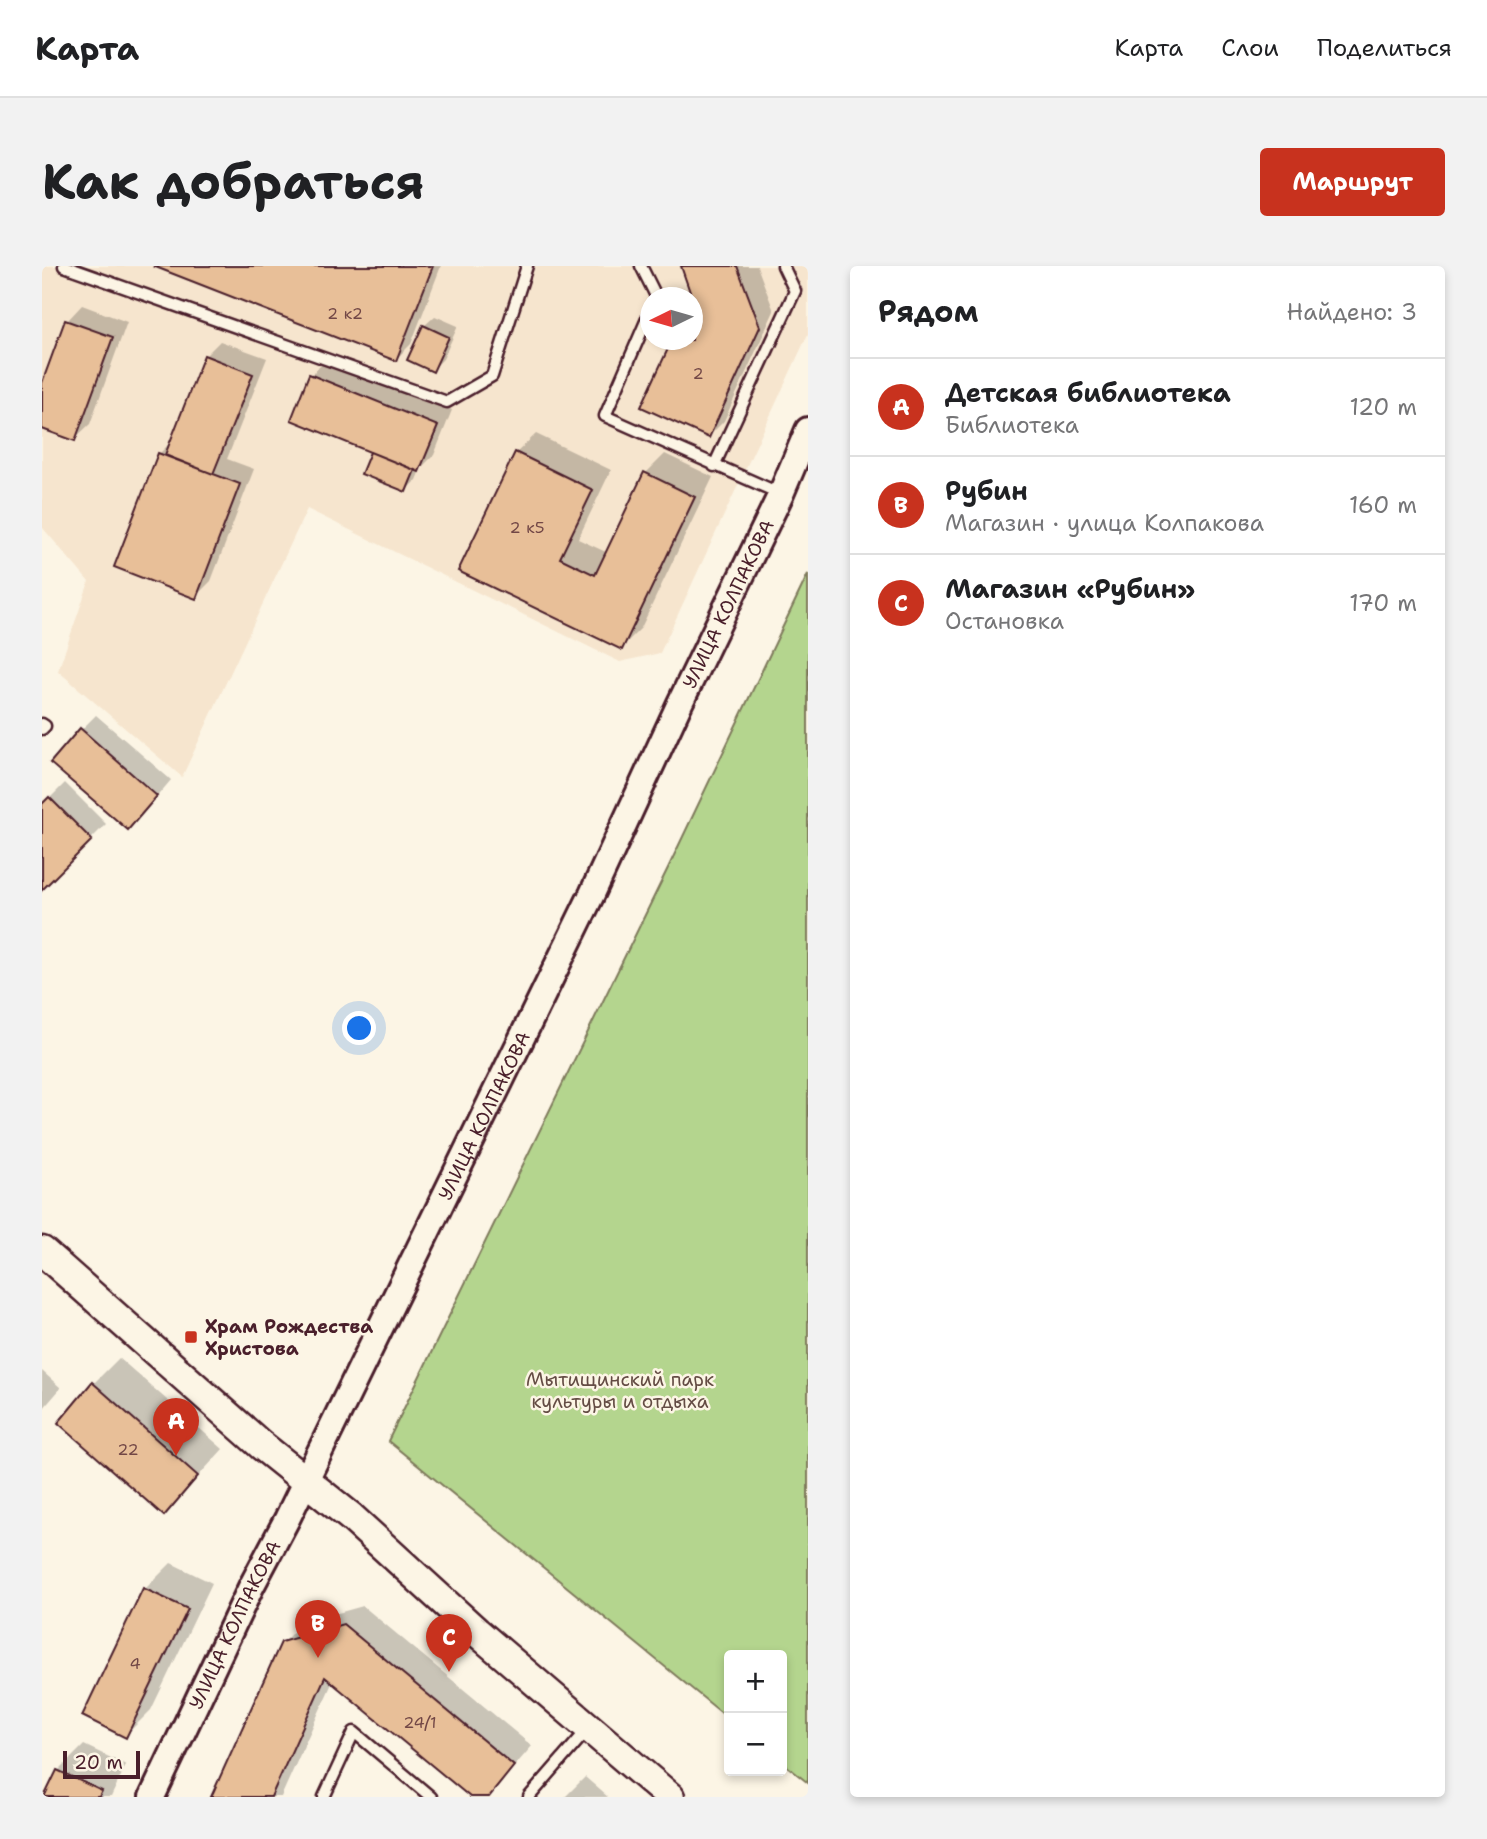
<!DOCTYPE html>
<html lang="ru">
<head>
<meta charset="utf-8">
<style>
	body { margin:0; font-family:"Shantell Sans",sans-serif; background:#f2f2f2; color:#202124 }
	.controls { position:absolute; right:21px; bottom:21px; display:grid; overflow:hidden; border-radius:7px; box-shadow:0 4px 10px #0003 }
	.controls button { width:63px; height:63px; display:grid; place-items:center; padding:0; border:0; border-bottom:2px solid #e0e0e0; background:#fff; color:#202124; font:35px sans-serif }
	.compass { position:absolute; left:598px; top:21px; width:63px; height:63px; border-radius:50%; background:#fff; box-shadow:0 4px 10px #0003; rotate:265deg }
	.scale { position:absolute; left:21px; bottom:18px; width:77px; box-sizing:border-box; padding-left:7px; border:4px solid #4a1f2b; border-top:0; font-size:19px; line-height:24px; white-space:nowrap; color:#4a1f2b; -webkit-text-stroke:5px #fcf5e5; paint-order:stroke }
	.you { position:absolute; left:318px; top:763px; width:24px; height:24px; margin:-18px; border:5px solid #fff; border-radius:50%; background:#1a73e8; box-shadow:0 0 0 10px #1a73e833 }
	.badge { display:grid; place-items:center; width:46px; height:46px; border-radius:50%; background:#c8321e; color:#fff; font-size:23px; font-weight:700 }
	.pin { position:absolute; translate:-50% -58px; filter:drop-shadow(0 2px 4px #0008) }
	.pin::after { content:''; position:absolute; top:37px; width:24px; height:21px; background:inherit; clip-path:polygon(0 0,100% 0,50% 100%) }
	.list { margin:0; padding:0; list-style:none }
	h2 { display:flex; justify-content:space-between; align-items:center; height:91px; margin:0; padding:0 28px; font-size:30px }
	h2 small { font-size:23px; font-weight:400; color:#757577 }
	.list li { display:grid; grid-template-columns:46px 1fr auto; gap:21px; align-items:center; box-sizing:border-box; height:98px; padding:0 28px; border-top:2px solid #e0e0e0 }
	.list b { display:block; font-size:26px; white-space:nowrap }
	.list p { margin:0; font-size:23px; white-space:nowrap; color:#757577 }
	.list em { font-size:23px; font-style:normal; color:#757577 }
	.map { position:relative; flex:none; width:766px; height:1531px; overflow:hidden; border-radius:7px }
	header { display:flex; align-items:center; gap:42px; box-sizing:border-box; height:98px; padding:0 35px; background:#fff; border-bottom:2px solid #e0e0e0 }
	header strong { font-size:33px }
	nav { display:flex; gap:38px; margin-inline-start:auto; font-size:24px }
	.intro { display:flex; align-items:center; justify-content:space-between; box-sizing:border-box; height:168px; padding:0 42px }
	h1 { margin:0; font-size:49px }
	.button { padding:18px 32px; border-radius:7px; background:#c8321e; color:#fff; font-size:24px; font-weight:700 }
	main { display:flex; gap:42px; padding:0 42px }
	aside { flex:1; background:#fff; border-radius:7px; box-shadow:0 4px 10px #0003 }
	.map>svg:first-child { display:block }
</style>
</head>
<body>
<header>
<strong>Карта</strong>
<nav><a>Карта</a><a>Слои</a><a>Поделиться</a></nav>
</header>
<div class="intro"><h1>Как добраться</h1><a class="button">Маршрут</a></div>
<main>
<div class="map">
<svg width="766" height="1531" viewBox="0 0 766 1531">
	<rect width="100%" height="100%" fill="#fcf5e5"/>
	<filter id="ink" filterUnits="userSpaceOnUse"><feTurbulence type="fractalNoise" baseFrequency=".0143" numOctaves="2"/><feDisplacementMap in="SourceGraphic" scale="14" xChannelSelector="R" yChannelSelector="G"/><feConvolveMatrix kernelMatrix="1 2 1 2 8 2 1 2 1" color-interpolation-filters="sRGB"/></filter>
	<g filter="url(#ink)">
		<path fill="#f6e5ce" fill-rule="evenodd" d="M0,0H766V68L618,387L578,396L265,243L140,511L16,405L47,316L0,261ZM608,32H650V74H608Z"/>
		<path fill="#b4d58e" stroke="#7f7a5c" stroke-width="2" d="M766,308V1517L740,1496V1389H687V1453L346,1175L626,602Z"/>
		<path fill="#0003" d="M116,0H399L369,78L354,93Z
			M640,0H715L732,45L682,155L667,170L601,140L632,74H650V33Z
			M40,39L85,56L48,158L32,173L0,161V122L25,55Z
			M393,50L416,60L401,93L391,103L382,60Z
			M178,75L225,92L185,193L212,203L169,315L153,331L117,188L131,174L163,90Z
			M284,94L410,144L392,189L379,202L374,214L364,224L331,185L251,153L269,109Z
			M494,168L569,204L536,273L566,287L604,207L623,188L671,211L599,362L579,382L418,304L474,187Z
			M54,449L129,514L101,547L39,464Z
			M23,517L64,558L0,622V540Z
			M77,1092L181,1183L122,1248L51,1118Z
			M0,1105L19,1122L0,1144Z
			M129,1297L170,1317L109,1444L83,1470L42,1450L103,1323Z
			M321,1340L490,1480L446,1531H431L291,1415L239,1531H171L240,1377L260,1357Z
			M42,1479L84,1499L69,1531H4L16,1505Z
			M543,1511L566,1531H523Z"/>
		<path fill="#e8bf98" stroke="#4a1f2b" stroke-width="2" d="M111,0H391L354,95Z
			M639,0H695L718,61L667,172L599,141L630,74H650V32Z
			M23,54L71,71L33,175L0,163V117Z
			M381,59L407,71L391,106L365,94Z
			M162,89L211,108L171,208L123,189Z
			M267,108L396,160L377,206L249,154Z
			M328,186L373,204L364,226L319,208Z
			M473,186L551,224L518,292L553,309L602,206L653,231L580,384L416,305Z
			M116,187L198,218L154,333L72,301Z
			M38,462L115,530L86,564L8,497Z
			M7,531L50,574L0,624V538Z
			M50,1116L156,1210L122,1250L16,1157Z
			M101,1322L146,1343L84,1472L40,1450Z
			M301,1358L472,1500L447,1531H428L283,1411L229,1531H169L239,1376Z
			M15,1504L60,1525L57,1531H2Z"/>
		<g fill="none" stroke-linecap="round" stroke-linejoin="round">
			<defs>
				<path id="service" d="M22,0L405,136L450,110L485,0
					M599,0L615,32
					M608,46L563,150L739,228
					M672,200L753,25L741,0
					M0,458L3,460L0,463
					M282,1531L312,1466L389,1531
					M487,1531L546,1463"/>
				<g id="tertiary">
					<path id="s1" d="M110,1531L209,1321L245,1253L550,628L638,437L739,228L766,164"/>
				</g>
				<path id="secondary" d="M0,985L219,1179L309,1251L435,1366L628,1531"/>
			</defs>
			<use href="#service" stroke="#4a1f2b" stroke-width="15"/>
			<use href="#tertiary" stroke="#4a1f2b" stroke-width="30"/>
			<use href="#secondary" stroke="#4a1f2b" stroke-width="33"/>
			<use href="#service" stroke="#fcf5e5" stroke-width="10"/>
			<use href="#tertiary" stroke="#fcf5e5" stroke-width="24"/>
			<use href="#secondary" stroke="#fcf5e5" stroke-width="28"/>
		</g>
	</g>
	<rect fill="#c8321e" stroke="#fcf5e5" stroke-width="2.5" x="142" y="1064" width="14" height="14" rx="3.5"/>
	<g text-anchor="middle" dominant-baseline="central" stroke-width="5" stroke-linejoin="round" paint-order="stroke">
		<g font-size="16" fill="#724746">
			<text x="303" y="47">2 к2</text>
			<text x="656" y="107">2</text>
			<text x="485" y="261">2 к5</text>
			<text x="86" y="1183">22</text>
			<text x="93" y="1397">4</text>
			<text x="378" y="1456">24/1</text>
		</g>
		<g font-size="19" fill="#4a1f2b" stroke="#fcf5e5">
			<text stroke="none"><textPath href="#s1" startOffset="1325">УЛИЦА КОЛПАКОВА</textPath></text>
			<text stroke="none"><textPath href="#s1" startOffset="758">УЛИЦА КОЛПАКОВА</textPath></text>
			<text stroke="none"><textPath href="#s1" startOffset="191">УЛИЦА КОЛПАКОВА</textPath></text>
		</g>
		<g font-size="19" font-weight="bold" fill="#4a1f2b" stroke="#fcf5e5" text-anchor="start">
			<text x="163" y="1060">Храм Рождества<tspan x="163" dy="22">Христова</tspan></text>
		</g>
		<g font-size="19" fill="#644c44" stroke="#fcf5e5">
			<text x="578" y="1113">Мытищинский парк<tspan x="578" dy="22">культуры и отдыха</tspan></text>
		</g>
	</g>
</svg>
<div class="controls">
<button>+</button>
<button>−</button>
</div>
<svg class="compass" viewBox="-18 -18 36 36"><path d="M0-13l5 13h-10z" fill="#e53935"/><path d="M0 13l5-13h-10z" fill="#757577"/></svg>
<div class="scale">20 m</div>
<div class="you"></div>
<div class="pin badge" style="left:134px;top:1190px">A</div>
<div class="pin badge" style="left:276px;top:1392px">B</div>
<div class="pin badge" style="left:407px;top:1406px">C</div>
</div>
<aside>
<h2>Рядом<small>Найдено: 3</small></h2>
<ul class="list">
<li><span class="badge">A</span><div><b>Детская библиотека</b><p>Библиотека</p></div><em>120 m</em></li>
<li><span class="badge">B</span><div><b>Рубин</b><p>Магазин · улица Колпакова</p></div><em>160 m</em></li>
<li><span class="badge">C</span><div><b>Магазин «Рубин»</b><p>Остановка</p></div><em>170 m</em></li>
</ul>
</aside>
</main>
</body>
</html>
